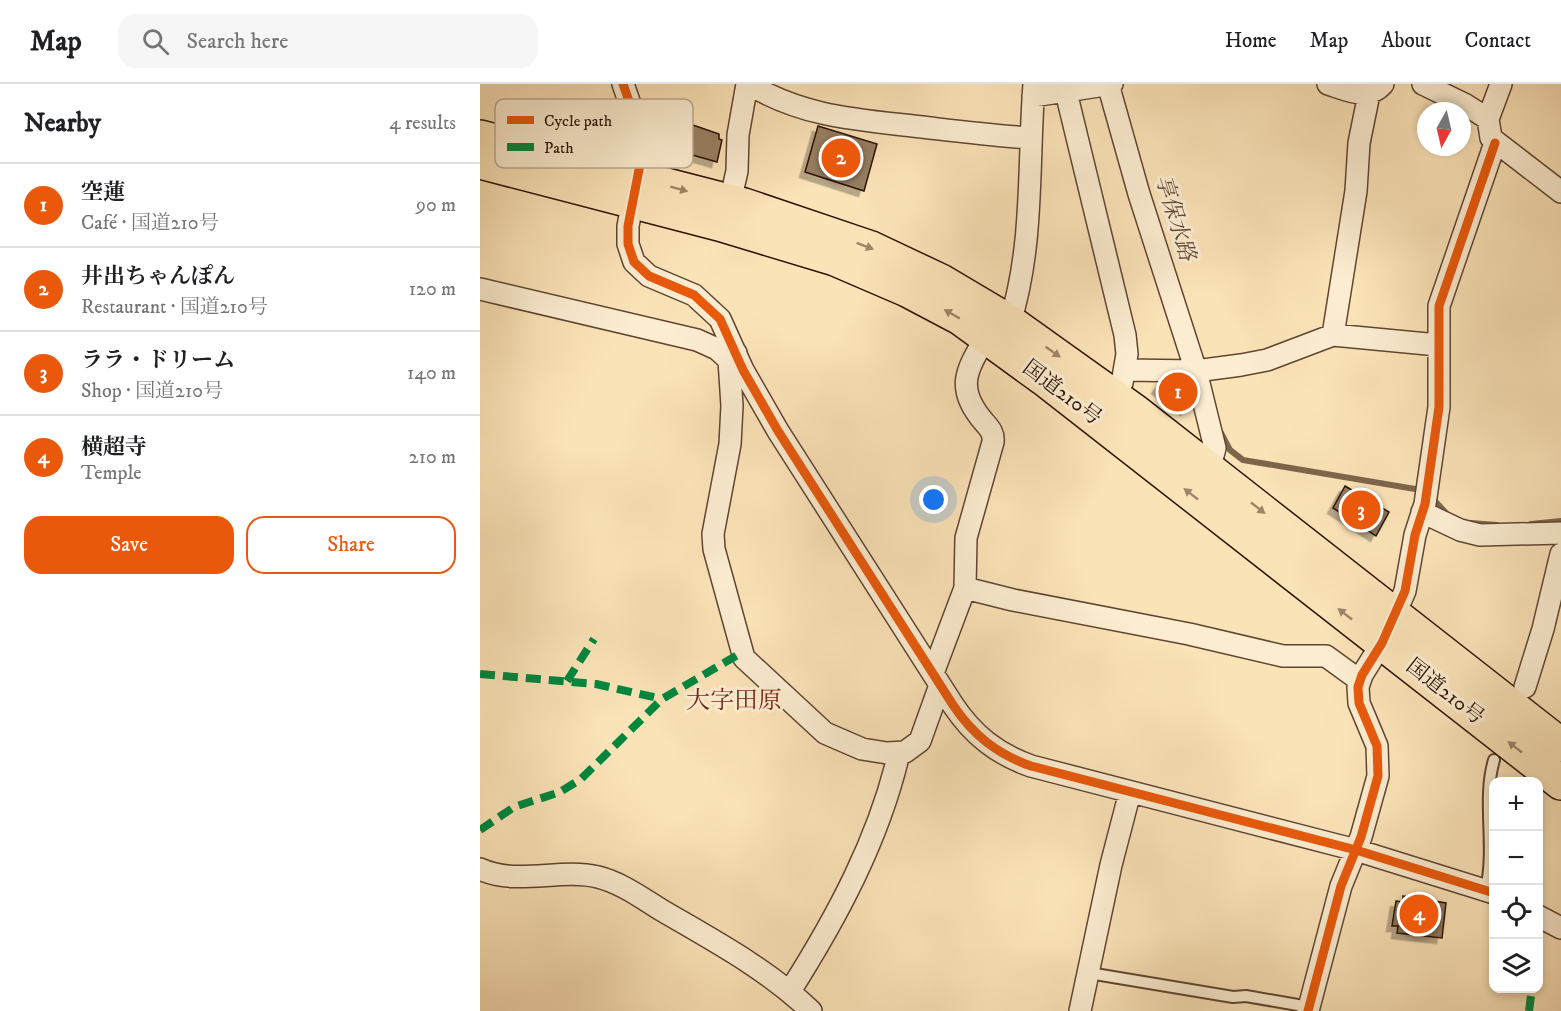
<!DOCTYPE html>
<html lang="en">
<head>
<meta charset="utf-8">
<style>
	body { margin:0; font-family:"IM FELL DW Pica","Noto Serif JP",serif; background:#f6f6f6; color:#202124 }
	.controls { position:absolute; right:18px; bottom:18px; display:grid; overflow:hidden; border-radius:12px; box-shadow:0 3px 9px #0003 }
	.controls button { width:54px; height:54px; display:grid; place-items:center; padding:0; border:0; border-bottom:2px solid #e0e0e0; background:#fff; color:#202124; font:30px sans-serif }
	.compass { position:absolute; left:937px; top:18px; width:54px; height:54px; border-radius:50%; background:#fff; box-shadow:0 3px 9px #0003; rotate:188deg }
	.you { position:absolute; left:454px; top:416px; width:21px; height:21px; margin:-15px; border:4px solid #fff; border-radius:50%; background:#1a73e8; box-shadow:0 0 0 9px #1a73e833 }
	.badge { display:grid; place-items:center; width:39px; height:39px; border-radius:50%; background:#ea580c; color:#fff; font-size:20px; font-weight:700 }
	.pin { position:absolute; translate:-50% -50%; border:3px solid #fff; box-shadow:0 2px 6px #0006 }
	.list { margin:0; padding:0; list-style:none }
	h2 { display:flex; justify-content:space-between; align-items:center; height:78px; margin:0; padding:0 24px; font-size:26px }
	h2 small { font-size:20px; font-weight:400; color:#757577 }
	.list li { display:grid; grid-template-columns:39px 1fr auto; gap:18px; align-items:center; box-sizing:border-box; height:84px; padding:0 24px; border-top:2px solid #e0e0e0 }
	.list b { display:block; font-size:22px; white-space:nowrap }
	.list p { margin:0; font-size:20px; white-space:nowrap; color:#757577 }
	.list em { font-size:20px; font-style:normal; color:#757577 }
	.actions { display:flex; gap:12px; padding:18px 24px }
	.actions a { flex:1; padding:14px 0; border:2px solid #ea580c; border-radius:18px; text-align:center; font-size:21px; color:#ea580c }
	.actions .main { background:#ea580c; color:#fff }
	.icon { flex:none; width:33px; height:33px; fill:none; stroke:currentColor; stroke-width:2; stroke-linecap:round; stroke-linejoin:round }
	.map { position:relative; flex:none; width:1081px; height:927px; overflow:hidden }
	header { display:flex; align-items:center; gap:36px; box-sizing:border-box; height:84px; padding:0 30px; background:#fff; border-bottom:2px solid #e0e0e0 }
	header strong { font-size:28px }
	nav { display:flex; gap:33px; margin-inline-start:auto; font-size:21px }
	.search { width:420px; height:54px; background:#f6f6f6; display:flex; align-items:center; gap:15px; box-sizing:border-box; padding:0 21px; border-radius:18px; color:#757577; font-size:22px }
	main { display:flex }
	aside { flex:1; background:#fff }
	.map>svg:first-child { display:block }
</style>
</head>
<body>
<header>
<strong>Map</strong>
<div class="search"><svg class="icon" aria-label="search" viewBox="0 0 24 24"><circle cx="10" cy="10" r="6"/><path d="M15 15l6 6"/></svg>Search here</div>
<nav><a>Home</a><a>Map</a><a>About</a><a>Contact</a></nav>
</header>
<main>
<aside>
<h2>Nearby<small>4 results</small></h2>
<ul class="list">
<li><span class="badge">1</span><div><b>空蓮</b><p>Café · 国道210号</p></div><em>90 m</em></li>
<li><span class="badge">2</span><div><b>井出ちゃんぽん</b><p>Restaurant · 国道210号</p></div><em>120 m</em></li>
<li><span class="badge">3</span><div><b>ララ・ドリーム</b><p>Shop · 国道210号</p></div><em>140 m</em></li>
<li><span class="badge">4</span><div><b>横超寺</b><p>Temple</p></div><em>210 m</em></li>
</ul>
<div class="actions"><a class="main">Save</a><a>Share</a></div>
</aside>
<div class="map">
<svg width="1081" height="927" viewBox="0 0 1081 927">
	<defs>
		<filter id="shadow"><feDropShadow dx="-5.5" dy="5.5" stdDeviation="0" flood-color="#0004"/></filter>
	</defs>
	<rect width="100%" height="100%" fill="#fbe3b8"/>
	<filter id="stains"><feTurbulence type="fractalNoise" baseFrequency=".00333" numOctaves="4"/><feColorMatrix values="0 0 0 0 .2 0 0 0 0 .09 0 0 0 0 .02 0 0 0 .5 -.17"/></filter>
	<radialGradient id="worn" r=".72"><stop offset=".6" stop-color="#630" stop-opacity="0"/><stop offset="1" stop-color="#630" stop-opacity=".3"/></radialGradient>
	<g fill="none" stroke-linecap="round" stroke-linejoin="round">
		<path stroke="#7d654c" stroke-width="6" d="M741,349L750,366L763,376L941,406
			M954,416L968,431
			M991,439L1017,441
			M1051,440L1081,437"/>
	</g>
	<path fill="#977f62" stroke="#2b1205" stroke-width="1.5" filter="url(#shadow)" d="M210,40L239,50V55L242,56L237,78L202,68Z
		M338,42L397,60L384,107L325,88Z
		M687,291L709,292L715,313L706,326L677,304Z
		M865,402L909,428L896,452L853,424Z
		M923,812L966,819L962,854L917,849L918,842H912L916,817L923,818Z"/>
	<g fill="none" stroke-linecap="round" stroke-linejoin="round">
		<defs>
			<path id="service" d="M1006,805C1016,762 1002,716 1014,676
				M609,889L753,913L766,912L829,923"/>
			<path id="minor" d="M143,0L164,60L148,142V160L154,178L169,192L214,211L240,235L263,286L298,347L473,621C493,651 517,670 551,682L876,766L1014,809
				M269,0C326,35 386,36 450,44C484,48 517,52 551,54
				M628,0L659,110L716,287L735,364L729,387
				M848,0C867,6 888,17 903,0
				M943,0L986,21L1008,35
				M1021,0L1008,35L1011,54L1081,108
				M586,8L645,251L647,270L642,299
				M553,12L632,0
				M250,118L257,87L258,51L267,0
				M0,205L217,256L237,265L249,276
				M530,238C554,162 548,79 554,0
				M853,251L876,107L879,59L889,10
				M256,269L249,276L252,322L250,360L233,450L234,465L264,574L345,649L382,665L407,669L425,668L440,657L460,601
				M646,286L716,287L761,281L787,276L853,251L958,261
				M942,428L980,446L1000,451L1081,449
				M485,504L533,516L709,550L803,572H846L879,596
				M453,589L485,504L486,454L513,358C514,349 510,345 504,338C475,304 486,287 506,253
				M1045,603L1063,545L1081,470
				M0,785C37,802 79,784 118,793C142,799 163,815 183,827C236,858 287,885 331,927
				M1058,832L1081,844
				M310,907C357,833 399,755 419,669
				M600,927L631,781L650,708
				M828,927L861,802L881,753L898,692L897,662L879,619L878,603L882,591L902,559L925,507L935,451L945,420L959,323V222L1015,59"/>
			<path id="trunk" d="M0,53L264,121L391,164L461,197L530,238L656,328L1081,661
				M0,78L239,140L355,175L427,206L480,234L568,298L1081,699"/>
		</defs>
		<use href="#service" stroke="#5f4632" stroke-width="14"/>
		<use href="#minor" stroke="#5f4632" stroke-width="24"/>
		<use href="#trunk" stroke="#2b1205" stroke-width="36"/>
		<use href="#service" stroke="#fcedd1" stroke-width="10"/>
		<use href="#minor" stroke="#fcedd1" stroke-width="21"/>
		<use href="#trunk" stroke="#fbe3b8" stroke-width="33"/>
		<path stroke="#00873e" stroke-width="8" stroke-dasharray="15 8" stroke-linecap="butt" d="M0,590L116,600L182,615
			M87,597L114,555
			M0,746L34,723L80,708L101,695L182,615L261,569
			M1049,927L1052,904"/>
		<defs>
			<path id="cycleway" d="M143,0L164,60L148,142V160L154,178L169,192L214,211L240,235L263,286L298,347L473,621C493,651 517,670 551,682L876,766L1014,809
				M828,927L861,802L881,753L898,692L897,662L879,619L878,603L882,591L902,559L925,507L935,451L945,420L959,323V222L1015,59"/>
		</defs>
		<use href="#cycleway" stroke="#fcedd1" stroke-width="13"/>
		<use href="#cycleway" stroke="#e8590c" stroke-width="9"/>
	</g>
	<defs><path id="oneway-solid" d="M-6-.8H1V-3.2L6.5 0L1 3.2V.8H-6Z" transform="scale(1.5)"/></defs>
	<g fill="#9d8567">
		<use href="#oneway-solid" transform="translate(199 105) rotate(15)"/>
		<use href="#oneway-solid" transform="translate(385 162) rotate(21)"/>
		<use href="#oneway-solid" transform="translate(472 230) rotate(-150)"/>
		<use href="#oneway-solid" transform="translate(573 268) rotate(35)"/>
		<use href="#oneway-solid" transform="translate(711 410) rotate(-142)"/>
		<use href="#oneway-solid" transform="translate(778 424) rotate(38)"/>
		<use href="#oneway-solid" transform="translate(865 530) rotate(-142)"/>
		<use href="#oneway-solid" transform="translate(1035 663) rotate(-142)"/>
	</g>
	<g text-anchor="middle" dominant-baseline="central" stroke-width="6" stroke-linejoin="round" paint-order="stroke">
		<g font-size="21" fill="#2b1205" stroke="#fcedd1">
			<text transform="translate(582 309) rotate(37)">国道210号</text>
			<text transform="translate(965 608) rotate(38)">国道210号</text>
		</g>
		<g font-size="22" font-style="italic" fill="#624934" stroke="#fcedd1">
			<text transform="translate(695 134) rotate(73)">享保水路</text>
		</g>
		<g font-size="24" fill="#7a1f14" stroke="#fcedd1">
			<text x="254" y="617">大字田原</text>
		</g>
	</g>
	<rect x="15" y="15" width="198" height="69" rx="9" fill="#fcedd1" stroke="#bdab94" stroke-width="1.5"/>
	<rect x="27" y="32" width="27" height="8" fill="#e8590c"/>
	<rect x="27" y="59" width="27" height="8" fill="#00873e"/>
	<g font-size="16" fill="#2b1205">
		<text x="64" y="42">Cycle path</text>
		<text x="64" y="69">Path</text>
	</g>
	<rect width="100%" height="100%" filter="url(#stains)"/>
	<rect width="100%" height="100%" fill="url(#worn)"/>
</svg>
<div class="controls">
<button>+</button>
<button>−</button>
<button><svg class="icon" aria-label="locate" viewBox="0 0 24 24"><circle cx="12" cy="12" r="6"/><path d="M12 2v4M12 18v4M2 12h4M18 12h4"/></svg></button>
<button><svg class="icon" aria-label="layers" viewBox="0 0 24 24"><path d="M12 4l9 5-9 5-9-5zM3 14l9 5 9-5"/></svg></button>
</div>
<svg class="compass" viewBox="-18 -18 36 36"><path d="M0-13l5 13h-10z" fill="#e53935"/><path d="M0 13l5-13h-10z" fill="#757577"/></svg>
<div class="you"></div>
<div class="pin badge" style="left:698px;top:308px">1</div>
<div class="pin badge" style="left:361px;top:74px">2</div>
<div class="pin badge" style="left:881px;top:426px">3</div>
<div class="pin badge" style="left:939px;top:830px">4</div>
</div>
</main>
</body>
</html>
